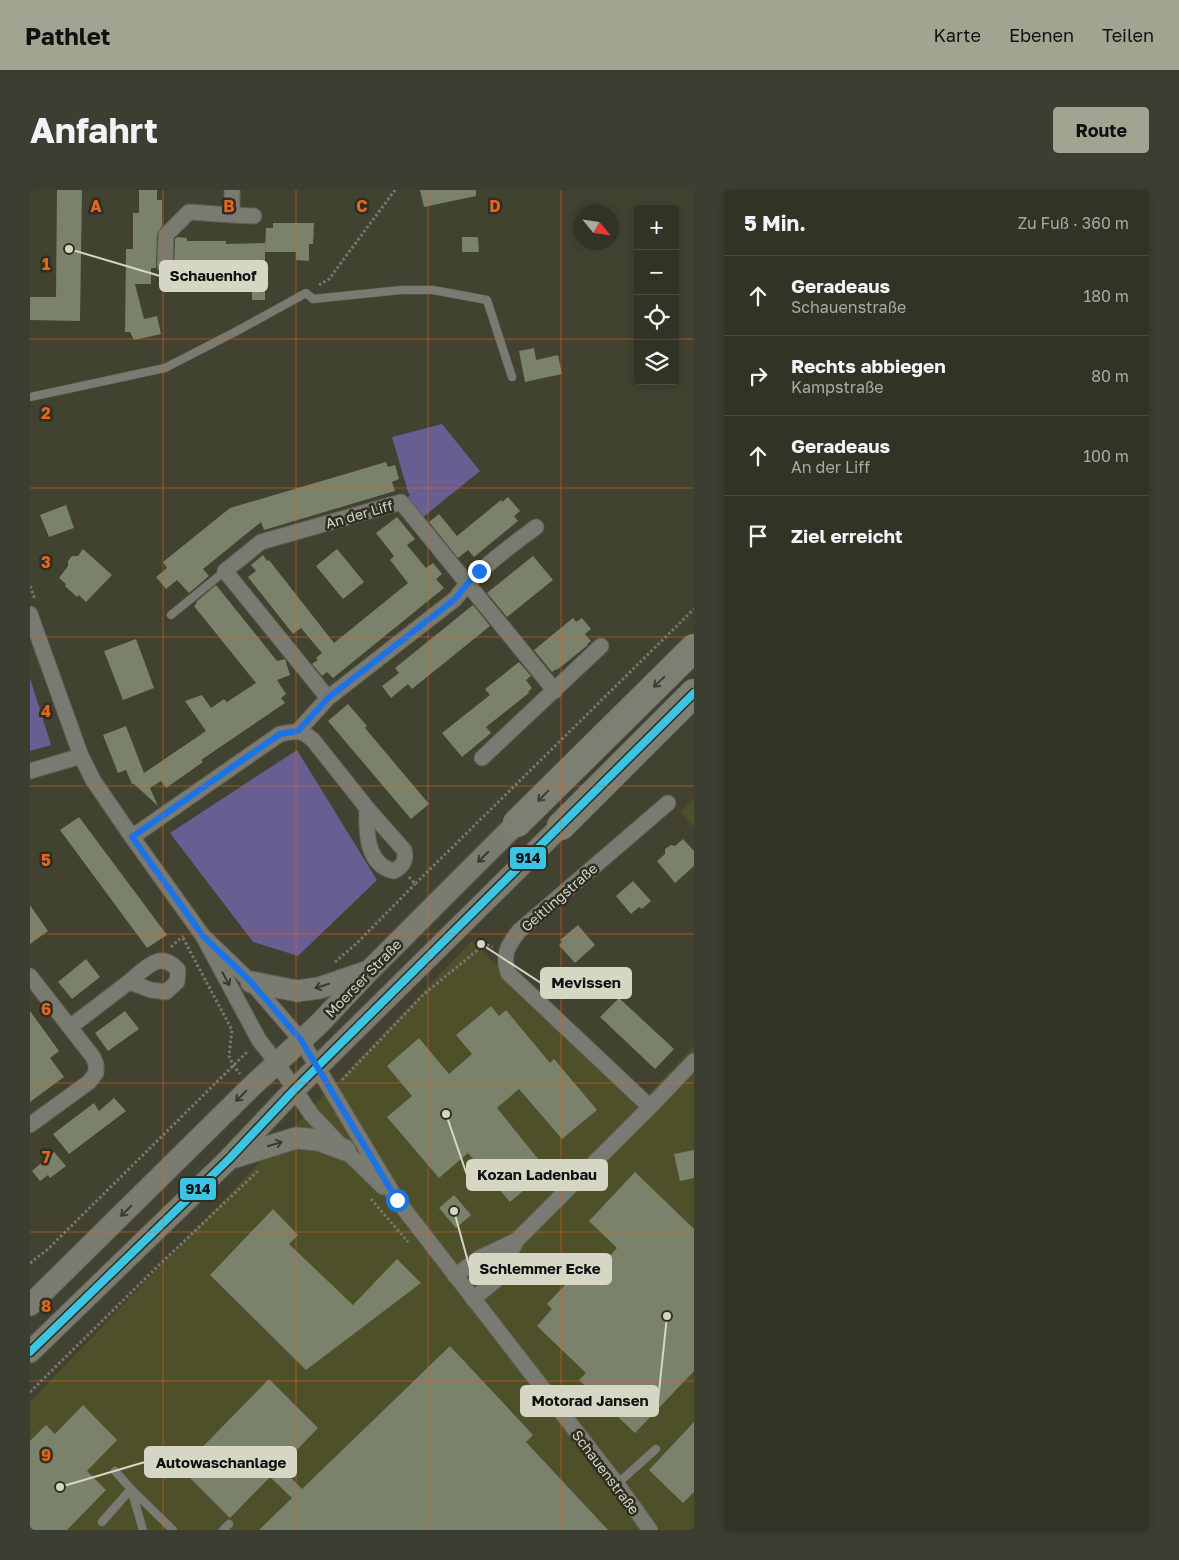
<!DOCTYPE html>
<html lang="de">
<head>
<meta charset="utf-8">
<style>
	body { margin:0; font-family:"Golos Text",sans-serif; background:#3d3e32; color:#f1f3f6 }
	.controls { position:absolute; right:15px; top:15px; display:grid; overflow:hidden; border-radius:5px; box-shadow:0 2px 8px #0003 }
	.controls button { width:45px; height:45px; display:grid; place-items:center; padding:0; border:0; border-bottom:1px solid #4d4d42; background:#323225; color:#f1f3f6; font:25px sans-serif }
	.compass { position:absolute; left:544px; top:15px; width:45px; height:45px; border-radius:50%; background:#323225; box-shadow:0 2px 8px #0003; rotate:119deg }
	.stop { position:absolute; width:15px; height:15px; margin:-11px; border:4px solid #1a73e8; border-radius:50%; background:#fff }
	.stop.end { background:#1a73e8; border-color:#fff; box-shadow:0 1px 5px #0008 }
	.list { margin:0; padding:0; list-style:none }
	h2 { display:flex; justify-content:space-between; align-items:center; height:65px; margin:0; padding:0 20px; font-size:21px }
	h2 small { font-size:16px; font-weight:400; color:#a8aaa7 }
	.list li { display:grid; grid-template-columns:32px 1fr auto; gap:15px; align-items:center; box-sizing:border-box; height:80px; padding:0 20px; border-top:1px solid #4d4d42 }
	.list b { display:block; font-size:19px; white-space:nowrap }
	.list p { margin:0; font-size:16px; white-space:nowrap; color:#a8aaa7 }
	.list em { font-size:16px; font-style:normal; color:#a8aaa7 }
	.icon { flex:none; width:28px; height:28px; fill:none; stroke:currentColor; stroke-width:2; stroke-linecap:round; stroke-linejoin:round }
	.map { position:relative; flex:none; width:664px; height:1340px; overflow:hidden; border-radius:5px }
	header { display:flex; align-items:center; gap:30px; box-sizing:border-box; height:70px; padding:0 25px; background:#a2a391; color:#111 }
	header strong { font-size:24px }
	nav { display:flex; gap:28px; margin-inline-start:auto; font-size:18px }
	.intro { display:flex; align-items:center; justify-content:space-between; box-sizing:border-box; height:120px; padding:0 30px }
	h1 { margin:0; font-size:35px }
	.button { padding:12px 22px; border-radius:5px; background:#a2a391; color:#111; font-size:18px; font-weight:700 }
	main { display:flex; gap:30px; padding:0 30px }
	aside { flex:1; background:#323225; border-radius:5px; box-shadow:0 2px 8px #0003 }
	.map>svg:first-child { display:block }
</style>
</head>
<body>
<header>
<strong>Pathlet</strong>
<nav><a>Karte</a><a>Ebenen</a><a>Teilen</a></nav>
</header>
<div class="intro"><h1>Anfahrt</h1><a class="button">Route</a></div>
<main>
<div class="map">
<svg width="664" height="1340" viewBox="0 0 664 1340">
	<rect width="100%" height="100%" fill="#424231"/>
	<path fill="#4e502a" d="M664,608V637L651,622Z
		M442,751L609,914L664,856V1340H0V1212Z"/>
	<path fill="#685e91" d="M412,234L450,281L392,328L377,308L380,305L378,302L362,247Z
		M0,488L21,555L0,561Z
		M267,560L347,690L268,766L223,752L140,643Z"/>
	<path fill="#7a826b" d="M27,0H52L50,131L0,130V107H26Z
		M109,0H127V10H132V36L127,45L126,78H121V94H105L114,129L127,126L131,144L104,150L100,142H95L96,59H103V23H109Z
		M390,0H446V6L394,17Z
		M243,33H284L283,54H279V71L266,70V62H235L236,38H243Z
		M147,47L157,48V51H196V54L235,53V110H222V94H213L212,82H158V78H144L145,49Z
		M432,47H448L449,62H432Z
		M504,158L506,170L528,165L532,184L495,192L489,161Z
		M356,272L358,277L365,275L369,289L362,292L365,301L234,340L231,332L173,379L179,386L159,403L147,390L136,399L126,387L137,378L133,372L200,318Z
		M478,307L490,321L484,326L488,331L444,367L438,360L428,368L399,332L409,324L427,346L471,310L472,312Z
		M36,315L44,338L19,347L10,325Z
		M367,327L385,349L377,355L396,378L403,373L412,384L406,389L414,398L303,488L297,482L292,486L282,474L288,470L286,468L292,463L271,438L263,444L218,387L226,381L221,375L233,365L237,371L239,370L304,453L378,393L360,370L364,366L346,343Z
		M53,359L82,385L56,412L49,405L47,407L35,396L36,394L29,388L38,376V371L42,366H48Z
		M307,359L334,392L313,409L286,376Z
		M503,366L523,390L477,427L457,403Z
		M186,395L247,471L255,469L260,485L247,490L256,504L251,508L255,513L171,570L173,572L136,598L131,591L120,598L128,616L104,594H102L96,580L88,583L73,545L96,536L114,583L176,541L155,511L172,505L181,518L194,509L197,512L226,493L164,416L167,413L166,412Z
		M443,415L460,436L382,499L378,494L361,508L352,496L369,483L365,478Z
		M543,428L546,432L552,428L561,439L555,444L561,451L557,454L558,455L527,480L526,479L522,482L504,460Z
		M106,449L124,498L93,510L74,461Z
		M489,472L501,486L496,490L502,498L498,502L499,503L456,537L461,543L432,567L412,543L460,505L455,499Z
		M318,514L337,536L335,538L399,614L381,629L298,531Z
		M49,627L137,745L117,758L30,640Z
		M653,649L664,661V676L645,693L627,671L635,664V659L641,655L645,656Z
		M603,691L621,711L612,719L609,717L601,724L586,706Z
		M0,715L18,741L0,754Z
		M548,735L565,755L545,773L529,755L532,752L530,750Z
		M56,769L70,787L42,809L28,792Z
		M589,808L644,859L625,879L570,827Z
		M461,816L469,826L476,820L520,873L524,869L567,920L532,949L489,899L467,918L517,980L480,1012L438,963L409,988L357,927L382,906L357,876L389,848L419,884L442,864L426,845Z
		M0,821L29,861L20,868L34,887L0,912Z
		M95,821L109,839L78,861L65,843Z
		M84,908L96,921L39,964L23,944L64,913L69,921Z
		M664,960V988L650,991L644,964Z
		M24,962L36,976L20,988L18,985L10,991L2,981Z
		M605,982L664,1039V1181L605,1243L549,1190L556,1183L507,1136L522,1119L517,1114L559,1069L569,1078L587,1058L559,1031Z
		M424,1005L441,1025L426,1038L409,1018Z
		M243,1019L268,1045L259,1054L323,1115L367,1069L391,1093L276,1180L180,1085Z
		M420,1156L503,1245L496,1252L578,1340H229L262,1308L240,1287L200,1328L151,1279L239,1189L288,1238L250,1277L272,1299Z
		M53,1215L87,1250L57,1281L76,1300L37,1340H0V1251L16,1235L25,1244Z
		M664,1232V1302L653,1313L619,1280Z"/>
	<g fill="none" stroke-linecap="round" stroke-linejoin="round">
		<defs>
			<path id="lane" d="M0,207L135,178L205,142L276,103L283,109L371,100H403L457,110L482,187
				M141,425L195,381
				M85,1281L101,1299L143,1340
				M587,1294L626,1259
				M72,1332L101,1299L113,1340
				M193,1340L199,1334"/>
			<path id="street" d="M202,25L224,26
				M135,76L136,45L159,22L202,25V0
				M0,424L51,566L63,590L102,647L173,746L229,850L247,873L281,924L315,960L353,997
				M298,508L195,381L231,352L371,312L525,501
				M268,541L298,508L425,409C447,380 477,359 506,337
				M452,568L571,456
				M0,581L51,566
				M102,647L250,544C266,541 270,539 283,550L337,618C336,641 336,675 364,681C373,676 377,670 374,660L337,618
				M173,746L221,792L271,850L367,1010L587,1294L620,1340
				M0,786L63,867L66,874V883L59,892L0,935
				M40,837L99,792L121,800L136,802L147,792L148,780C130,759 115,779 99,792
				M620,917L478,783C472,765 478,755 489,741L638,613
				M425,1086L449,1068L487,1050
				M443,1109L465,1091L487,1050L620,917L664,871"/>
			<path id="secondary" d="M221,792L267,801L289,798L336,782
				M202,968L266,948L288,950L315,960
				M0,1115L221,897L290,833L339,781L487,633
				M0,1162L199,969L264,900L531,636"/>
			<path id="highway" d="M487,633L664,458
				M531,636L664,503"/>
		</defs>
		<use href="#lane" stroke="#5e5e50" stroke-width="9"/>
		<use href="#street" stroke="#5e5e50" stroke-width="17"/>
		<use href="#secondary" stroke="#5e5e50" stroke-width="23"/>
		<use href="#highway" stroke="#5e5e50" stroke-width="29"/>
		<path stroke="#77786f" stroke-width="3" stroke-dasharray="2.5 2.5" stroke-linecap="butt" d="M289,95L299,89L365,0
			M0,396L5,409
			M379,687L385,694L664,419
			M153,748L202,840L199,866L203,875L210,884
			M141,757L153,746
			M305,772L327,753L385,694
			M312,890L394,804L455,754L463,757
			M341,1009L378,1052
			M0,1073L17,1060L218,861
			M0,1202L129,1075L229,980"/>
		<use href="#lane" stroke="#797a72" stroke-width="8"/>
		<use href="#street" stroke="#797a72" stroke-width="15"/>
		<use href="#secondary" stroke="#7b7c71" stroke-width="21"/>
		<use href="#highway" stroke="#7e7f73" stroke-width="28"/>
		<defs>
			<path id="bus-1" d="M0,1162L199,969L264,900L664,503"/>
		</defs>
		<use href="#bus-1" stroke="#2e2f20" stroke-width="11"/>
		<use href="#bus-1" stroke="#3ac5e4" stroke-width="8"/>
	</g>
	<defs><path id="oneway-shaft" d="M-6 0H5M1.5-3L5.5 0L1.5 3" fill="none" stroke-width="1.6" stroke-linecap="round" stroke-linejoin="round" transform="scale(1.25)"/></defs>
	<g stroke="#3e3f31">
		<use href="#oneway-shaft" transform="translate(629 492) rotate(136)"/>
		<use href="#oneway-shaft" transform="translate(513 606) rotate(135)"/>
	</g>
	<g stroke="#3a3b2c">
		<use href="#oneway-shaft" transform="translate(453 667) rotate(135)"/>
		<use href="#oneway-shaft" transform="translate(292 796) rotate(162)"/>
		<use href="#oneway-shaft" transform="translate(211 906) rotate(135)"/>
		<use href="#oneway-shaft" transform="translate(245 954) rotate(-17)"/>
		<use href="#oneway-shaft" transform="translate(96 1021) rotate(135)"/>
	</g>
	<use stroke="#393a2c" href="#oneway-shaft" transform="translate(196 789) rotate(62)"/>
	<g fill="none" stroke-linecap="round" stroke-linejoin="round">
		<path stroke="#1a73e8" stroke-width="6" d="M367,1010L271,850L221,792L173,746L102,647L250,544L268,541L298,508L425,409L437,394L449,381"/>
	</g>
	<path fill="none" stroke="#e6661e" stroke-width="1" stroke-opacity="0.55" d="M133,0V1340M266,0V1340M398,0V1340M531,0V1340M0,149H608M645,149H664M0,298H664M0,447H664M0,596H664M0,744H664M0,893H664M0,1042H664M0,1191H664"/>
	<g text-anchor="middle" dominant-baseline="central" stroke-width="5" stroke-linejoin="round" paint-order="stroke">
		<g font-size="14" fill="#d5d7c4" stroke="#2e2f20">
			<text transform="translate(329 324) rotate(-16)">An der Liff</text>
			<text transform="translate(529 707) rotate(-41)">Geitlingstraße</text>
			<text transform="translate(333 788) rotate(-46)">Moerser Straße</text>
			<text transform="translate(576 1282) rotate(53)">Schauenstraße</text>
		</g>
	</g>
	<g font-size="16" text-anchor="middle" font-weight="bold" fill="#e6661e" stroke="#2e2f20" stroke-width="5" stroke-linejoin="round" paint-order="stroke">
		<text x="66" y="22">A</text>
		<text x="199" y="22">B</text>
		<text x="332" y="22">C</text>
		<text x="465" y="22">D</text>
		<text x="16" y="80">1</text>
		<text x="16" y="229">2</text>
		<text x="16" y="378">3</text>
		<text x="16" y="527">4</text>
		<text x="16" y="676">5</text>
		<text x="16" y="825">6</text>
		<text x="16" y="973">7</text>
		<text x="16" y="1122">8</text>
		<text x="16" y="1271">9</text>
	</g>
	<path fill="none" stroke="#d5d7c4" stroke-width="2" d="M39 59L130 86M451 754L511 793M416 924L437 985M424 1021L440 1079M637 1126L628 1211M30 1297L115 1272"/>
	<g fill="#d5d7c4" stroke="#2e2f20" stroke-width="2">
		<circle cx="39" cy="59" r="5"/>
		<circle cx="451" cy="754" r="5"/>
		<circle cx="416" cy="924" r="5"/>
		<circle cx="424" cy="1021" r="5"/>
		<circle cx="637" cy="1126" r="5"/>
		<circle cx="30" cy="1297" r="5"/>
	</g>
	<g fill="#d5d7c4" stroke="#d5d7c4" stroke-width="2">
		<rect x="130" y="71" width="107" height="30" rx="5"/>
		<rect x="511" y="778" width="90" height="30" rx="5"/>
		<rect x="437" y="970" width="140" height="30" rx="5"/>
		<rect x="440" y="1064" width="141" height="30" rx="5"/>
		<rect x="491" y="1196" width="137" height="30" rx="5"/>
		<rect x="115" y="1257" width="151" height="30" rx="5"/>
	</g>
	<g font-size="15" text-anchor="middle" font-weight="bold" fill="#111">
		<text x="183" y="91">Schauenhof</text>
		<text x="556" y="798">Mevissen</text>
		<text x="507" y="990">Kozan Ladenbau</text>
		<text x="510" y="1084">Schlemmer Ecke</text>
		<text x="560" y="1216">Motorad Jansen</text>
		<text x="191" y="1278">Autowaschanlage</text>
	</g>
	<g stroke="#2e2f20" stroke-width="2">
		<rect x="479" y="656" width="38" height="24" rx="5" fill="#3ac5e4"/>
		<rect x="149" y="987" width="38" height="24" rx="5" fill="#3ac5e4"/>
	</g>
	<g font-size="14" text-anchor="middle" font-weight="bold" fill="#111">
		<text x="498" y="673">914</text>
		<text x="168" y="1004">914</text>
	</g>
</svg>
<div class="controls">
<button>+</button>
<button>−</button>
<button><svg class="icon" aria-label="locate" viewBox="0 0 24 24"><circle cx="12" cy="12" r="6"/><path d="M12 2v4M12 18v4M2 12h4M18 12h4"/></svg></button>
<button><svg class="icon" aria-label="layers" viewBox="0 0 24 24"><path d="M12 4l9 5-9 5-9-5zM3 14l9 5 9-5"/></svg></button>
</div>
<svg class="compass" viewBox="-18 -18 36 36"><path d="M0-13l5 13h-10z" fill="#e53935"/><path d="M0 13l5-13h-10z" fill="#a8aaa7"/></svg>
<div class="stop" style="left:367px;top:1010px"></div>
<div class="stop end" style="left:449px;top:381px"></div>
</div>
<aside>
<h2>5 Min.<small>Zu Fuß · 360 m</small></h2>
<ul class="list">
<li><svg class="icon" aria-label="ahead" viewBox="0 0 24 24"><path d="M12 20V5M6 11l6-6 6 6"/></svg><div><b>Geradeaus</b><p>Schauenstraße</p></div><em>180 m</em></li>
<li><svg class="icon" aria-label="right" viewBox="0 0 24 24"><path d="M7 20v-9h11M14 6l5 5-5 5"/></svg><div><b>Rechts abbiegen</b><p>Kampstraße</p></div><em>80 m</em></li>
<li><svg class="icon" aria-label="ahead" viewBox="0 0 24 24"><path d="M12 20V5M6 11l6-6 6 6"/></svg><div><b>Geradeaus</b><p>An der Liff</p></div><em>100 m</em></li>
<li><svg class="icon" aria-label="arrive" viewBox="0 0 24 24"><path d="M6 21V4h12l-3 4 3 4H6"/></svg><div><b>Ziel erreicht</b></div></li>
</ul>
</aside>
</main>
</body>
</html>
